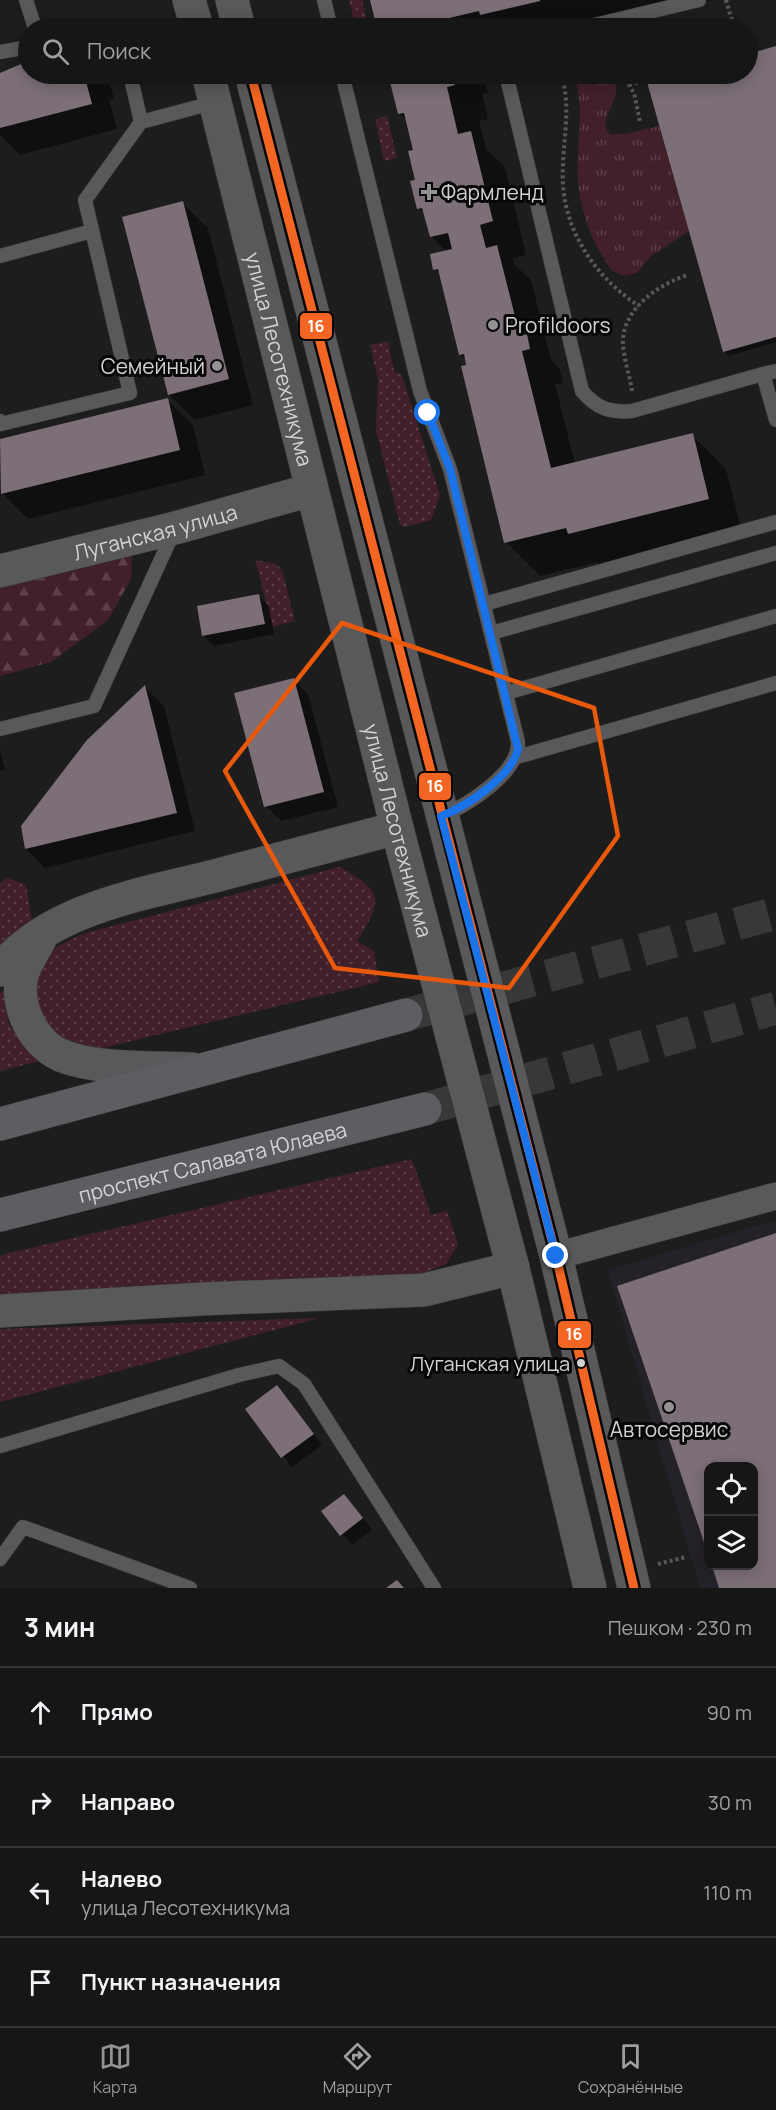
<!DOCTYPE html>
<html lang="ru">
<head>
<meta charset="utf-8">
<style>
	body { margin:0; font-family:Manrope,sans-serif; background:#232323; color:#f1f3f6 }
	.controls { position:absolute; right:18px; bottom:18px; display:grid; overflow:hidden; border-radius:12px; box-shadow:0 3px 15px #0003 }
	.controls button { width:54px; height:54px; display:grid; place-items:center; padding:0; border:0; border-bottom:2px solid #353535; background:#161616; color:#f1f3f6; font:30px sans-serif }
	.stop { position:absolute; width:18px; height:18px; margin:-14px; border:4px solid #1a73e8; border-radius:50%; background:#fff }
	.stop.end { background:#1a73e8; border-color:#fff; box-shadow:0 2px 6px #0008 }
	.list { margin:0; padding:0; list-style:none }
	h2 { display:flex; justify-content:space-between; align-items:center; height:78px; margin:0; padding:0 24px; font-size:26px }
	h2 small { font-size:20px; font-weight:400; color:#9e9fa1 }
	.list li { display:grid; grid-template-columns:39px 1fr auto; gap:18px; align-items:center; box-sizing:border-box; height:90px; padding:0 24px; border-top:2px solid #353535 }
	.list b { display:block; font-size:22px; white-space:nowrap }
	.list p { margin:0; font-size:20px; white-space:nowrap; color:#9e9fa1 }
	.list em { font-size:20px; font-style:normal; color:#9e9fa1 }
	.icon { flex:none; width:33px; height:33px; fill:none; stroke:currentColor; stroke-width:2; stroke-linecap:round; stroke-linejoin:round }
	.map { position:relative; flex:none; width:776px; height:1588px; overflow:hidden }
	.search { position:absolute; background:#161616; box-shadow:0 3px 15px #0003; left:18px; right:18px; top:18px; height:66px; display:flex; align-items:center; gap:15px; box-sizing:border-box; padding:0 21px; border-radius:33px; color:#9e9fa1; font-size:22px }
	.sheet { height:438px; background:#161616 }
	nav { display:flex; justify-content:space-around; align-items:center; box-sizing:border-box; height:84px; border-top:2px solid #353535; background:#161616; font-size:16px; color:#9e9fa1 }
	nav a { display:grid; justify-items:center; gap:3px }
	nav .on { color:#949294 }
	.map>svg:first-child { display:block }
</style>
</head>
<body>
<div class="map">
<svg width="776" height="1588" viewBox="0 0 776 1588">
	<defs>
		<pattern id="grass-dots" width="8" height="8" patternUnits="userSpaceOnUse" patternTransform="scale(1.5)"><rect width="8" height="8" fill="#412029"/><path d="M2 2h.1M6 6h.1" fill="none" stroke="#5c3f47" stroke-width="1.8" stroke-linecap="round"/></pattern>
		<pattern id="forest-firs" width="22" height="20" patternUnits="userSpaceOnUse" patternTransform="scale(1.5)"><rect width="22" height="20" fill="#412029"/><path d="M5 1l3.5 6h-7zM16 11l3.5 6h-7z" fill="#5c3f47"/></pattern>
		<pattern id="park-tufts" width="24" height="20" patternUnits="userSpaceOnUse" patternTransform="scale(1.5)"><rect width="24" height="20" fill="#412029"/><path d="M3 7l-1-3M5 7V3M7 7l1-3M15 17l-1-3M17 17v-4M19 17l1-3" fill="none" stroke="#5c3f47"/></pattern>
	</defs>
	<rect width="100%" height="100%" fill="#1e1d1e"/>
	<path fill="#252128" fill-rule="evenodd" d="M776,1220V1588H700L608,1270ZM708,1466H754V1566H708Z"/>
	<path fill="url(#grass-dots)" d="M349,0H362L369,28H356Z
		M387,116L397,158L384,161L375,119Z
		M388,341L394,371L402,376L440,495L431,520L404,527L400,524L376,431L378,379L370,345Z
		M255,560L277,564L283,573L295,621L273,627Z
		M339,867C384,891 383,900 357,941L374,951L379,982L98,1049C90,1049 78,1050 71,1046C40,1031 25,988 44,959C52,947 70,940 82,934Z
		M7,878L26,885L32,920L0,945V883Z
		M6,987L8,1022L19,1040L44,1060L0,1071V994Z
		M412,1159L431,1215L447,1211L458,1244L446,1264L423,1273L0,1299V1256L9,1253Z
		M320,1318L0,1402V1329Z"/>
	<path fill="url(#forest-firs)" d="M132,552L131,579L108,620L51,662L0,676V586Z"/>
	<path fill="url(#park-tufts)" d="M573,74H613C623,95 607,107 605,127L610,134H626L659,126L689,231L650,257L637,273L623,276L611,270C588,236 575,198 578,156C579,127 584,103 573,74Z"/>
	<path fill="#0007" d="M371,0H713L597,28H378Z
		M776,47V342L729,356L724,351L649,83L682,74H748V55Z
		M28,63V74H105L108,77L114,99L109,100L117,129L20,155L0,135V74Z
		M389,74H483L488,93L482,94L488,119L479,121L486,149L505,167L526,255L513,258L514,264L531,280L551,360L560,370L563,383L555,384L575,464L692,435L726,469L742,533L603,567L597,562L540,576L506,542L467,361L461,354L441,275L435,269L446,251L431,236L426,216L419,208L415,151L408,122L399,113Z
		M182,203L208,228L253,405L195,420L169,395Z
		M167,400L193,425L205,475L28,519L2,493L0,441Z
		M259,596L269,606L274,634L214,646L204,636L198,608Z
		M293,679L308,694L338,807L281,821L266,806Z
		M145,687L164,706L195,831L45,868L26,849Z
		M0,751L5,770L0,771Z
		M776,1235V1588H721L713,1566H754V1466H708V1551L619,1287Z
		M277,1387L322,1445L292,1467L247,1410Z
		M344,1496L372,1529L352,1545L323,1512Z"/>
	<path fill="#7c6f78" d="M370,0H540V1L480,15L479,11L445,19L447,28H377Z
		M776,46V337L723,352L647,82L677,74H748V54Z
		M28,61V74H84L92,104L0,128V73Z
		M388,74H452L455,85L447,87L458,134L471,131L493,221L480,225L486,248L497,245L520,336L527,334L530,349L522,351L551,468L693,433L709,499L568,534L566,528L504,543L461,366L466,365L464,354L459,355L438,269L433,270L430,254L452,249L448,233L430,237L422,208L417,209L410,181L415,180L408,151L413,150L404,113L398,114Z
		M183,201L229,379L168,395L122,217Z
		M168,398L180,450L1,494L0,439Z
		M259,594L265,624L202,636L197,606Z
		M294,678L324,792L264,807L234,693Z
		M145,685L177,813L25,849L21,826L87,740Z
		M776,1233V1588H719L712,1566H754V1466H708V1554L617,1286Z
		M277,1385L314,1434L281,1458L245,1409Z
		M344,1494L363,1518L340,1536L321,1511Z
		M397,1580L404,1588H386Z"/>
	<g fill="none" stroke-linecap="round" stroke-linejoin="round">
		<path stroke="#393839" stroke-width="33" stroke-dasharray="33 16" stroke-linecap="butt" d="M406,1015L776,913
			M425,1109L776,1008"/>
		<defs>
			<path id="service" d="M26,0L35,28
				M324,0L331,28
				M582,28L699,0
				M0,52L28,47
				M130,74L141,122
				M342,74L420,391L450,469L518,742C520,772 466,807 441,816
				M506,74L582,391C596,408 610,413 632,411L763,374
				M0,256L92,231
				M776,371L763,374L776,420
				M0,421L1,424L130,393L85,200L141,122L216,102
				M484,604L776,522
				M491,633L776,553
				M506,693L776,616
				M0,729L94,706L174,531
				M517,757L776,683
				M0,1446L239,1375L279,1366L304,1384L434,1588
				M0,1559L23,1527L190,1588"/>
			<path id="minor" d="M556,1256L776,1196"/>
			<g id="tertiary">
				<path id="s1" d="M0,571L175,528L311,490"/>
			</g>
			<g id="secondary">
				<path d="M189,0L197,28"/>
				<path d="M232,0L239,28"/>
				<path id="s2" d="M208,74L397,828L513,1268L590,1588"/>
				<path d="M251,74L556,1256L634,1588"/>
				<path d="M40,939C35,949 27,961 23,972C13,1005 34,1048 68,1058C107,1070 152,1067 192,1069"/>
				<path d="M0,970C51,906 147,894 222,874C280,859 339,843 397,828"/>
				<path d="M0,1311L202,1299L424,1290L513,1268"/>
			</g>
			<g id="primary">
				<path d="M0,1124L406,1015"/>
				<path id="s3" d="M0,1215L425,1109"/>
			</g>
		</defs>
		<use href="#service" stroke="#393739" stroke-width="15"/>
		<use href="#minor" stroke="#393739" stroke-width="28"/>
		<use href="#tertiary" stroke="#393739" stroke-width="34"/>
		<use href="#secondary" stroke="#393739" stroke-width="34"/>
		<use href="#primary" stroke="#393739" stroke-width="34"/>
		<path stroke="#595859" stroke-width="4" stroke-dasharray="3 3" stroke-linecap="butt" d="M726,0L734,28
			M561,74C571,105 564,133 563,166C559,224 592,275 639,306
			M622,74L634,93L640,122
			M629,85L670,74
			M632,391C630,376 624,360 623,345C621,309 659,284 688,275
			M658,1564L686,1557"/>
		<use href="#service" stroke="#59585a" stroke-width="14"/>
		<use href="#minor" stroke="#59585a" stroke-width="27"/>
		<use href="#tertiary" stroke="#59585a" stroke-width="33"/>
		<use href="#secondary" stroke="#59585a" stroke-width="33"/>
		<use href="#primary" stroke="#5e5d62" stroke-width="33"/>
		<defs>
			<path id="bus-1" d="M251,74L556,1256L634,1588"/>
		</defs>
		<use href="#bus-1" stroke="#080708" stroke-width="14"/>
		<use href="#bus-1" stroke="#f26522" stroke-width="9"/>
	</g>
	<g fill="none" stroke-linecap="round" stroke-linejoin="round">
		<path stroke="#1a73e8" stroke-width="8" d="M428,413L450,469L518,749C512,776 466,807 441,816L556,1256"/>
	</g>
	<path fill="none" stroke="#e8590c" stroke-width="4.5" stroke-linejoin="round" d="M342,623L594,708L618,836L509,988L335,968L225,771Z"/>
	<g fill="#949294" stroke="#080708" stroke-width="2">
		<path d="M426 183h6v6h6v6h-6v6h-6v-6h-6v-6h6z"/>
		<circle cx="493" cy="325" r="6"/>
		<circle cx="217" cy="366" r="6"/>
		<circle cx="669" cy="1407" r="6"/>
	</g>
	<circle fill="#d3d1d4" stroke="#080708" stroke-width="2" cx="581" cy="1363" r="5"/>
	<g text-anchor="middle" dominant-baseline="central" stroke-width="6" stroke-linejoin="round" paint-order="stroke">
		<g font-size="20" fill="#d3d1d4" stroke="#080708" text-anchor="end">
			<text x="570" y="1363">Луганская улица</text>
		</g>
		<g font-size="21" fill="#d3d1d4" stroke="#080708" text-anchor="start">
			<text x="441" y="192">Фармленд</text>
			<text x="505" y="325">Profildoors</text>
			<text x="205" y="366" text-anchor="end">Семейный</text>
			<text x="669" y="1429" text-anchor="middle">Автосервис</text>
		</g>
		<g font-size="21" fill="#d3d1d4" stroke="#080708">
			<text stroke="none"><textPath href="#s2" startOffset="294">улица Лесотехникума</textPath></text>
			<text stroke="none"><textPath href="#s1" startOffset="160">Луганская улица</textPath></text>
			<text stroke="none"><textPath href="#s2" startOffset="780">улица Лесотехникума</textPath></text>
			<text stroke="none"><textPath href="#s3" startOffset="219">проспект Салавата Юлаева</textPath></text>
		</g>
	</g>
	<g stroke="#080708" stroke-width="2">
		<rect x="299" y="312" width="34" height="28" rx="6" fill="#f26522"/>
		<rect x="418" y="772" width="34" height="29" rx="6" fill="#f26522"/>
		<rect x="557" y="1320" width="35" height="29" rx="6" fill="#f26522"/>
	</g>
	<g font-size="16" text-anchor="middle" font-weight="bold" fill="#fff">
		<text x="316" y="332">16</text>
		<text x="435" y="792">16</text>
		<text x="574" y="1340">16</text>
	</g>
</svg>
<div class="controls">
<button><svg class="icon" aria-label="locate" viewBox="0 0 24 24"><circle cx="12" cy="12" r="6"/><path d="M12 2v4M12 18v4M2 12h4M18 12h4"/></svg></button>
<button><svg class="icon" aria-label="layers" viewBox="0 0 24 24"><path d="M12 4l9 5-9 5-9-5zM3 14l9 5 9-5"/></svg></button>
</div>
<div class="stop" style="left:428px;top:413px"></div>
<div class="stop end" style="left:556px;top:1256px"></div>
<div class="search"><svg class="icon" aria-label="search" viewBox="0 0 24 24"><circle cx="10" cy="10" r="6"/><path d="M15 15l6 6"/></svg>Поиск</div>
</div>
<section class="sheet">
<h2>3 мин<small>Пешком · 230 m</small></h2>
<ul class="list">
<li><svg class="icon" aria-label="ahead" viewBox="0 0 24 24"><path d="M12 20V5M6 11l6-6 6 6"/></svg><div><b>Прямо</b></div><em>90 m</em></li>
<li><svg class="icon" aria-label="right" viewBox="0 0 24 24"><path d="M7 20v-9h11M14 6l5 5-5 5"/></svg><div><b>Направо</b></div><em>30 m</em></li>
<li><svg class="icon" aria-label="left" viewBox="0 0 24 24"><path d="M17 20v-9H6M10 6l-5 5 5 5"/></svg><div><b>Налево</b><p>улица Лесотехникума</p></div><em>110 m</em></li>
<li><svg class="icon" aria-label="arrive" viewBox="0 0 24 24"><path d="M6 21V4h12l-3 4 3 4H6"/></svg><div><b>Пункт назначения</b></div></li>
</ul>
</section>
<nav>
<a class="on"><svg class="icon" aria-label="map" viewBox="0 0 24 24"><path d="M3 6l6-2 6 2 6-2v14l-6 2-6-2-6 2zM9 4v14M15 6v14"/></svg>Карта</a>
<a><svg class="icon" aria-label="directions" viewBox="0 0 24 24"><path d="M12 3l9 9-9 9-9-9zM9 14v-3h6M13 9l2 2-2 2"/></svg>Маршрут</a>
<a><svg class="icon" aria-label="saved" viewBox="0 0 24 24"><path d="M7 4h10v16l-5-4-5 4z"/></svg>Сохранённые</a>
</nav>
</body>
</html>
